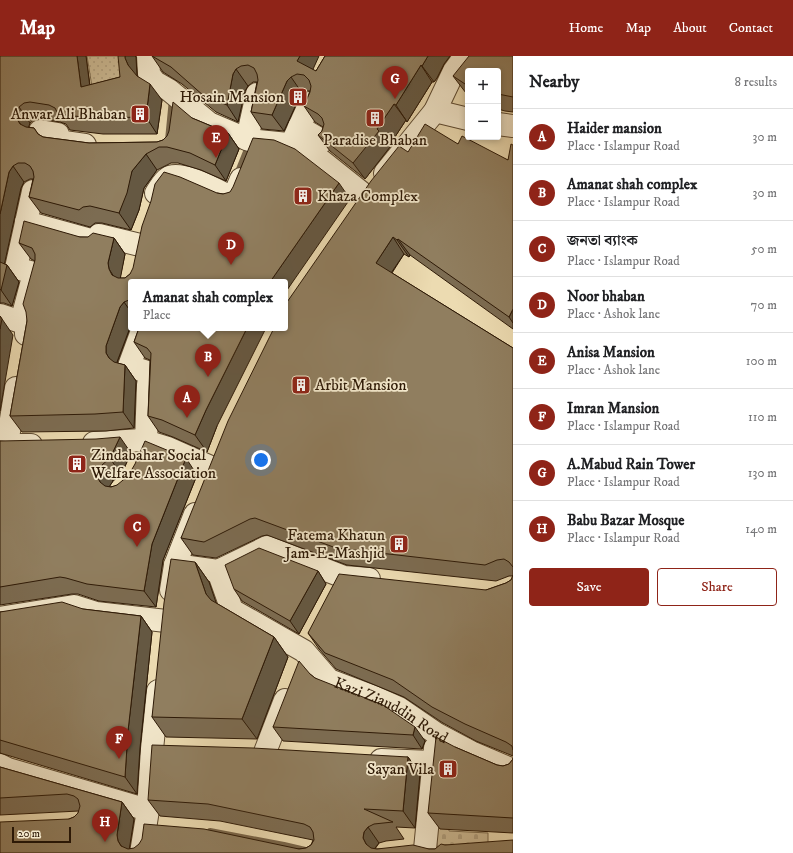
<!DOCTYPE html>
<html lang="en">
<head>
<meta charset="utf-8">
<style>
	body { margin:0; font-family:"IM FELL DW Pica","Noto Serif Bengali",serif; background:#f2f2f2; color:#202124 }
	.controls { position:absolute; right:12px; top:12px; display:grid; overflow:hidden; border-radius:4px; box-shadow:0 2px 6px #0003 }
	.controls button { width:36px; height:36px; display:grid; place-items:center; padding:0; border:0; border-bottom:1px solid #e0e0e0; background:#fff; color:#202124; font:20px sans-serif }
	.scale { position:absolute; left:12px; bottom:10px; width:59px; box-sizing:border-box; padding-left:4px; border:2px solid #2d1906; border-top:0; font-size:11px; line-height:14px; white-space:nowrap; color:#2d1906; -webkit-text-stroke:3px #f3e8cc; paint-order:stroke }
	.you { position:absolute; left:261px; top:404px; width:14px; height:14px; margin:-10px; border:3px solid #fff; border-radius:50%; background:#1a73e8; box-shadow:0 0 0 6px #1a73e833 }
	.badge { display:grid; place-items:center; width:26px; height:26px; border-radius:50%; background:#8f2418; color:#fff; font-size:13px; font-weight:700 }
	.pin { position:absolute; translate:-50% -33px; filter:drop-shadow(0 1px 2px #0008) }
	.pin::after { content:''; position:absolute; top:21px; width:14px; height:12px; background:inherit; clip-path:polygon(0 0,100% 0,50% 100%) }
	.popup { position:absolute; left:128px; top:223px; width:160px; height:52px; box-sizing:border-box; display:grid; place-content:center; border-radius:4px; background:#fff; filter:drop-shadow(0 1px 3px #0005); font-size:13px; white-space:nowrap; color:#757577 }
	.popup b { font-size:15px; color:#202124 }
	.popup::after { content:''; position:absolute; left:50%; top:100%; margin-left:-8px; border:8px solid transparent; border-top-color:#fff }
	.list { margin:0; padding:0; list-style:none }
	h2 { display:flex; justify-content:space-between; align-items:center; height:52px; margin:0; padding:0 16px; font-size:17px }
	h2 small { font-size:13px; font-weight:400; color:#757577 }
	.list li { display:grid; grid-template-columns:26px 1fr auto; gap:12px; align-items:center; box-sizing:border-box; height:56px; padding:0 16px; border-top:1px solid #e0e0e0 }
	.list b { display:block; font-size:15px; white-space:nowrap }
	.list p { margin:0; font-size:13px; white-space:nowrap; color:#757577 }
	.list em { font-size:13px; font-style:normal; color:#757577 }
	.actions { display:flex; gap:8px; padding:12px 16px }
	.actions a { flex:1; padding:9px 0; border:1px solid #8f2418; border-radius:4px; text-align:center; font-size:14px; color:#8f2418 }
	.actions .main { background:#8f2418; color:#fff }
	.map { position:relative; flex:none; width:513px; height:797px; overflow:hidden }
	header { display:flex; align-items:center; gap:24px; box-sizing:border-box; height:56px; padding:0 20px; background:#8f2418; color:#fff }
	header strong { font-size:19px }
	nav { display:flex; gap:22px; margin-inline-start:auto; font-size:14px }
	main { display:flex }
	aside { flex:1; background:#fff }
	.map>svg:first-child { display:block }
</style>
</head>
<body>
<header>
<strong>Map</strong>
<nav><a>Home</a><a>Map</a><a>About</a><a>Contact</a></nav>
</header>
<main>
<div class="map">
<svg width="513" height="797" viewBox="0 0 513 797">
	<defs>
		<pattern id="grass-dots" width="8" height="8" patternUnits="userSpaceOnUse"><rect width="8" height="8" fill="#ccba94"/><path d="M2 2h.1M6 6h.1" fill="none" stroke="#b09f7e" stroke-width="1.8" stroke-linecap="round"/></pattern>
		<pattern id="cemetery-stones" width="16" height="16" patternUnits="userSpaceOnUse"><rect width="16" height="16" fill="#ccba94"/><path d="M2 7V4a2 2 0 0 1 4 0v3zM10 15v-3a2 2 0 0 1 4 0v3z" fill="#b09f7e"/></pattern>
	</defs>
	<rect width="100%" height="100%" fill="#ecdbb1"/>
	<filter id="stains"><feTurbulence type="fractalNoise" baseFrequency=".005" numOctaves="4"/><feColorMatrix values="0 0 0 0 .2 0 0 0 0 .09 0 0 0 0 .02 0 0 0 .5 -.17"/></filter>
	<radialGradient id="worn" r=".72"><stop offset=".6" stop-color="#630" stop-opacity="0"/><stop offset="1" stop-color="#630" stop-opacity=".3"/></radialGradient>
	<path fill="url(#grass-dots)" stroke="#7c6a4d" d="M87,0H145L128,1L130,21L147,19L94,43Z"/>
	<path fill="url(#cemetery-stones)" stroke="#7c6a4d" d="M448,753L449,775L488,777V797L428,789Z"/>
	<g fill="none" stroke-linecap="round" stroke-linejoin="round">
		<path stroke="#79664a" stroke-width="6" d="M168,84L172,43
			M237,118L249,88
			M210,775L284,789L318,797"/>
		<defs>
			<g id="minor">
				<path d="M148,0L149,18L155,26L169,34L209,67L249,84L288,88L313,98L367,141"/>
				<path d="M435,55L468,63"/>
				<path d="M498,68L513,70"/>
				<path d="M299,71L323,85"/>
				<path d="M40,75L58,78L57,85L85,89"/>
				<path d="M247,83L257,38"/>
				<path d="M291,89L310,47"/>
				<path d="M385,117L435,55L454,15L465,0"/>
				<path d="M156,137C159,133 163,125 168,122C180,113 220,136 233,142L241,123"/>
				<path d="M26,166L95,185L99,179L140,189"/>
				<path d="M0,259L21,266L26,271V278"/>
				<path d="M21,266L34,217L16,212L33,135"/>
				<path d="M143,272L129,310L150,317L148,329L146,386"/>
				<path d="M0,383L10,389H31"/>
				<path d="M94,387L142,384L168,392L213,412"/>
				<path d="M7,388L16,332"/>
				<path d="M175,509L218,515L267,491L344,521L369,523"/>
				<path id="s1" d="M218,515L232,554L304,595L329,624L374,641L399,652L437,678L471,696L513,714"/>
				<path d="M171,534L175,509L195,458"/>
				<path d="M0,562L74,550L96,557L166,565"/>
				<path d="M265,696L285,644"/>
				<path d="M381,704L432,706"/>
				<path d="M0,709L8,713L148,754"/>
				<path d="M425,793L435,692"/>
				<path d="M141,797L148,754L152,693L158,635"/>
			</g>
		</defs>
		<use href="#minor" stroke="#5d4a31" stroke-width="24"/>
		<use href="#minor" stroke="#f3e8cc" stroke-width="22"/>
	</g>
	<path fill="#7c6c52" stroke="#2d1906" d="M0,0H86L90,29L120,21L136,1L137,20L162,44L157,78H103L70,74L66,68L60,66L42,63H35L30,67L28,71L34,72L38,78L43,81L89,87L157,86L163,84L192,62L228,77L239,93L226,125L201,114L178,107H171L157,114L144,132L139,154L131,174L102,167H95L90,171L41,157L29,141L33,123H30L24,126L21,132L4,208L7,209L19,226L12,250L4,247H0Z
		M152,0L313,14L316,15L325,0H450L444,8L437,22L434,26H432L407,66L406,64L389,90L390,91L365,123L330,95L318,79L322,75L323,71L315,66L304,50L310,35H308L302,37L299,42L284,75L262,73L251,56L257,26H253L248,30L245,35L238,66L216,56L182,28L163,16Z
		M513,0V56L505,55L498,53V15H468V39L466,37L453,20Z
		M458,88L508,104L513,89V273L410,199L409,201L404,198L392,217L513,292V700L476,685L443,667L404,641L336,613L319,593L308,577L486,534L506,527L511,524L513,520H509L496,525L347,509L267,479L262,480L216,502L193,499L181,482L408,96Z
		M217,137L223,138L350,143L131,226V269L117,307L125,309L136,325L134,372L106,375L22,376L10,360L27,265L35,205L31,203L19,187L80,181L114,182L125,198L120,222H125L130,218Z
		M139,272L217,370L207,396L173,381L159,376L148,360L150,304L145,302L134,286Z
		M0,385L131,397L121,419L113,425L109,431L197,419L163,504L156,551L99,545L78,538H72L0,549Z
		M195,506L209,526L216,547L274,581L288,601L257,683L166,681L152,661Z
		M318,515L326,528L299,578L242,545L234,533Z
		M83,553L141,560L152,576L140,692L137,738L0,697V556Z
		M310,618L315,622L425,685L422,693L283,685L273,671Z
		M455,691L497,709L503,710L509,708L513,703V702V777L440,773L428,757Z
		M408,701L420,718L415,772L396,771L404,783L386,785L379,787L375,793H435L445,789L513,797H0L69,763L74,761L78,757L79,755L0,759V711L122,746L134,763L129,793H299L306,792L311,789L313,784L220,765L160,760L148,744Z"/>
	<path fill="#655842" stroke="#2d1906" d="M77,0H86L92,47L81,31Z
		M125,0H135L136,1L137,19L139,26L128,9L125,2Z
		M300,0H319L309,22L297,5Z
		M428,0H450L444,8L437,22L434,26L422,10Z
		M421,9L432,26L407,66L396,49Z
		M236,13L248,30L245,35L238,66L227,49L233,18Z
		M291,21L302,37L299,42L284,75L272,59L287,25Z
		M150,28L162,44L157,78L146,61Z
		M394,48L406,64L389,90L390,91L365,123L353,107L377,73Z
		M19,51L30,67L28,73V79L17,63L16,56Z
		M228,77L239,93L226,125L215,109Z
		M146,98L157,114L144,132L139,154L131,174L119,157L132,115Z
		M13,110L24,126L21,132L4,210L7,209L19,226L12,250L1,234L0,211V158L9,116Z
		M339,127L350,143L285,237V226H270Z
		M393,181L404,198L387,223L376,207Z
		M114,182L125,198L120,224L123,235L109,213L108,207Z
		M398,183L410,199L409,201L397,184Z
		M124,246L131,256V269L117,306V313L109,302L106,297V290L120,251Z
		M513,253V267L509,261Z
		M0,260L13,279L0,355Z
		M247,272H266L217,370L207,396L195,379L206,354Z
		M125,309L136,325L134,372L123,356Z
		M120,381L131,397L121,419L110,402Z
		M186,402L197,419L163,504L156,551L144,535L152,488Z
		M102,409L113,425L109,431L111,442L100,426L97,420L98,414Z
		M195,506L209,526L220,558L206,538Z
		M318,515L326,528L299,578L290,565Z
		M141,560L152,576L140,692L137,738L125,721L128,675Z
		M274,581L288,601L257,683L242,663Z
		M415,671L425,685L422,693L413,679Z
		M408,701L420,718L415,772L403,755Z
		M122,746L134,763L129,795L126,797L118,785L117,779Z
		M368,771L379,787L375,792V797L366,788L363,782L364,776Z"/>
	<path fill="#907e5f" stroke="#2d1906" d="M0,0H77L81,31L120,21L118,0H125V2L128,9L137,20L150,28L146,61L91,62L58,58L55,52L49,49L30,46L24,47L19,51L16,56L17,63L20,68L26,71L34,72L38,78L43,81L89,87L157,86L163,84L167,80L169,75L173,46L192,62L228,77L215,109L190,97L167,91H159L146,98L132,115L127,137L119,157L90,150L83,151L79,154L29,141L34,121L33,115L30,110L25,107H18L13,110L9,116L0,158Z
		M152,0H300L297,5L316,15L325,0H428L422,10L421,9L396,49L394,48L377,73L379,75L353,107L318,79L322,75L324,68L322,62L318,58L304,50L310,36L311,30L309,24L304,19L297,18L291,21L287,25L272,59L251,56L258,24L257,18L254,12L248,9L241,10L236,13L233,18L227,49L204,40L171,11Z
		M469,0H513V41L498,38V15H468V29L465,28L453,20Z
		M425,68L458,88L462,80L508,104L511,88L513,89V253L509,261L398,183L397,184L393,181L376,207L513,292V511L509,506L504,503L497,504L485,509L336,492L255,462L250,463L204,486L181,482L228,365L274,272H285V249L371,125L399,90L408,96Z
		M253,82L274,84L295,93L339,127L270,226H131V244H129L124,246L120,251L106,290V297L109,302L114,306L125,309L123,356L95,358L10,360L27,265L26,256L23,248L35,204V198L32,192L19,187L24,165L80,181H88L93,177L114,182L108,207L109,213L112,219L118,222H125L130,218L133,212L142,170L151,145L155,128L164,116L180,121L217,137L223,138L230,136L233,131Z
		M0,206L7,209L1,234L0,233Z
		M0,260L2,263L0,273Z
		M139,272H247L206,354L195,379L162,364L148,360L151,297L147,292L134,286Z
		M120,381L110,402L102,409L98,414L97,420L100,426L105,430L111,431L117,429L128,420L135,408L145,385L186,402L152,488L144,535L87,528L66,522L60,521L0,531V385L96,383Z
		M259,492L318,515L290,565L234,533L225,509Z
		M171,503L195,506L206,538L211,544L274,581L242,663L152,661L164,547Z
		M339,518L486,534L506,527L511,524L513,519V694L512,690L506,686L465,668L432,651L393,624L325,597L308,577Z
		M62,546L83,553L141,560L128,675L125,721L0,684V556Z
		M299,605L310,618L315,622L383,649L415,671L413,679L273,671Z
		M436,681L455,691L497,709L503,710L509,708L513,703V702V762L428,757Z
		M152,689L253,692L408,701L403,755L364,753L393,766L374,768L368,771L364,776L363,782L366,788L371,792L377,793L413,789L429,793H435L441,788L445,789L513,784V797H0V766L69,763L74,761L78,757L80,750L78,743L74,740L67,738L0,742V711L122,746L117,779L118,785L121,790L128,793L134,792L139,788L142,783L144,768L204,773L299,793L306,792L311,789L314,784L313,776L310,771L304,768L208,748L148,744Z"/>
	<defs>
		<symbol id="building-square" viewBox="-11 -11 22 22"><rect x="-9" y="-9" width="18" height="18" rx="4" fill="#8f2418" stroke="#f3e8cc"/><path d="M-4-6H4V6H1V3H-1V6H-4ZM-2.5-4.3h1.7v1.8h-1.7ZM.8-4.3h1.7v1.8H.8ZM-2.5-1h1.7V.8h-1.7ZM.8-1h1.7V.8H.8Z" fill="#fff"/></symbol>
	</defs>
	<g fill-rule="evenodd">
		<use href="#building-square" x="287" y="30" width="22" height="22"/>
		<use href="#building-square" x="129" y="47" width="22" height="22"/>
		<use href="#building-square" x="364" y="51" width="22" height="22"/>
		<use href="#building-square" x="292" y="129" width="22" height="22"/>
		<use href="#building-square" x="290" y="318" width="22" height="22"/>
		<use href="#building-square" x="66" y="397" width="22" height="22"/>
		<use href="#building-square" x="388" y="477" width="22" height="22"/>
		<use href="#building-square" x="437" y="702" width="22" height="22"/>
	</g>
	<g text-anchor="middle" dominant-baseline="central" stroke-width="3.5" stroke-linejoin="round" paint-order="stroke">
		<g font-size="16" fill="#2d1906" stroke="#f3e8cc" text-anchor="end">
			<text x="284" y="41">Hosain Mansion</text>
			<text x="126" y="58">Anwar Ali Bhaban</text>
			<text x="375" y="84" text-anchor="middle">Paradise Bhaban</text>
			<text x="317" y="140" text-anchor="start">Khaza Complex</text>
			<text x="315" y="329" text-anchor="start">Arbit Mansion</text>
			<text x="91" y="399" text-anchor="start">Zindabahar Social<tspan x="91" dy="18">Welfare Association</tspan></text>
			<text x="385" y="479">Fatema Khatun<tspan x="385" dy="18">Jam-E-Mashjid</tspan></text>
			<text x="434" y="713">Sayan Vila</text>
		</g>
		<g font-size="16" fill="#2d1906" stroke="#f3e8cc">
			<text stroke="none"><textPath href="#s1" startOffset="232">Kazi Ziauddin Road</textPath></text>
		</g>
	</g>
	<rect width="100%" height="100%" filter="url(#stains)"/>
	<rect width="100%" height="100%" fill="url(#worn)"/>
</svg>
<div class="controls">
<button>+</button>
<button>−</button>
</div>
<div class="scale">20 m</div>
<div class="you"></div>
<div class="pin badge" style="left:187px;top:362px">A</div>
<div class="pin badge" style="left:208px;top:321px">B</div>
<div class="popup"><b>Amanat shah complex</b>Place</div>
<div class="pin badge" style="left:137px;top:491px">C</div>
<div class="pin badge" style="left:231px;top:209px">D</div>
<div class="pin badge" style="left:216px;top:102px">E</div>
<div class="pin badge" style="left:119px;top:703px">F</div>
<div class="pin badge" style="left:395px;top:43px">G</div>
<div class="pin badge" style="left:105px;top:786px">H</div>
</div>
<aside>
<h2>Nearby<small>8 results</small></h2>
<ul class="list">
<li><span class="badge">A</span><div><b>Haider mansion</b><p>Place · Islampur Road</p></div><em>30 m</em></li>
<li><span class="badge">B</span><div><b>Amanat shah complex</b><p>Place · Islampur Road</p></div><em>30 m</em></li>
<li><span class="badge">C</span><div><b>জনতা ব্যাংক</b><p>Place · Islampur Road</p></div><em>50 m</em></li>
<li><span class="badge">D</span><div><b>Noor bhaban</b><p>Place · Ashok lane</p></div><em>70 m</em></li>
<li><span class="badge">E</span><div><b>Anisa Mansion</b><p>Place · Ashok lane</p></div><em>100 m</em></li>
<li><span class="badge">F</span><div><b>Imran Mansion</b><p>Place · Islampur Road</p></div><em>110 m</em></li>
<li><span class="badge">G</span><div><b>A.Mabud Rain Tower</b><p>Place · Islampur Road</p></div><em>130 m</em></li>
<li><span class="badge">H</span><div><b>Babu Bazar Mosque</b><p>Place · Islampur Road</p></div><em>140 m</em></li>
</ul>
<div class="actions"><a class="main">Save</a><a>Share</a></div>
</aside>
</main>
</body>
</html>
